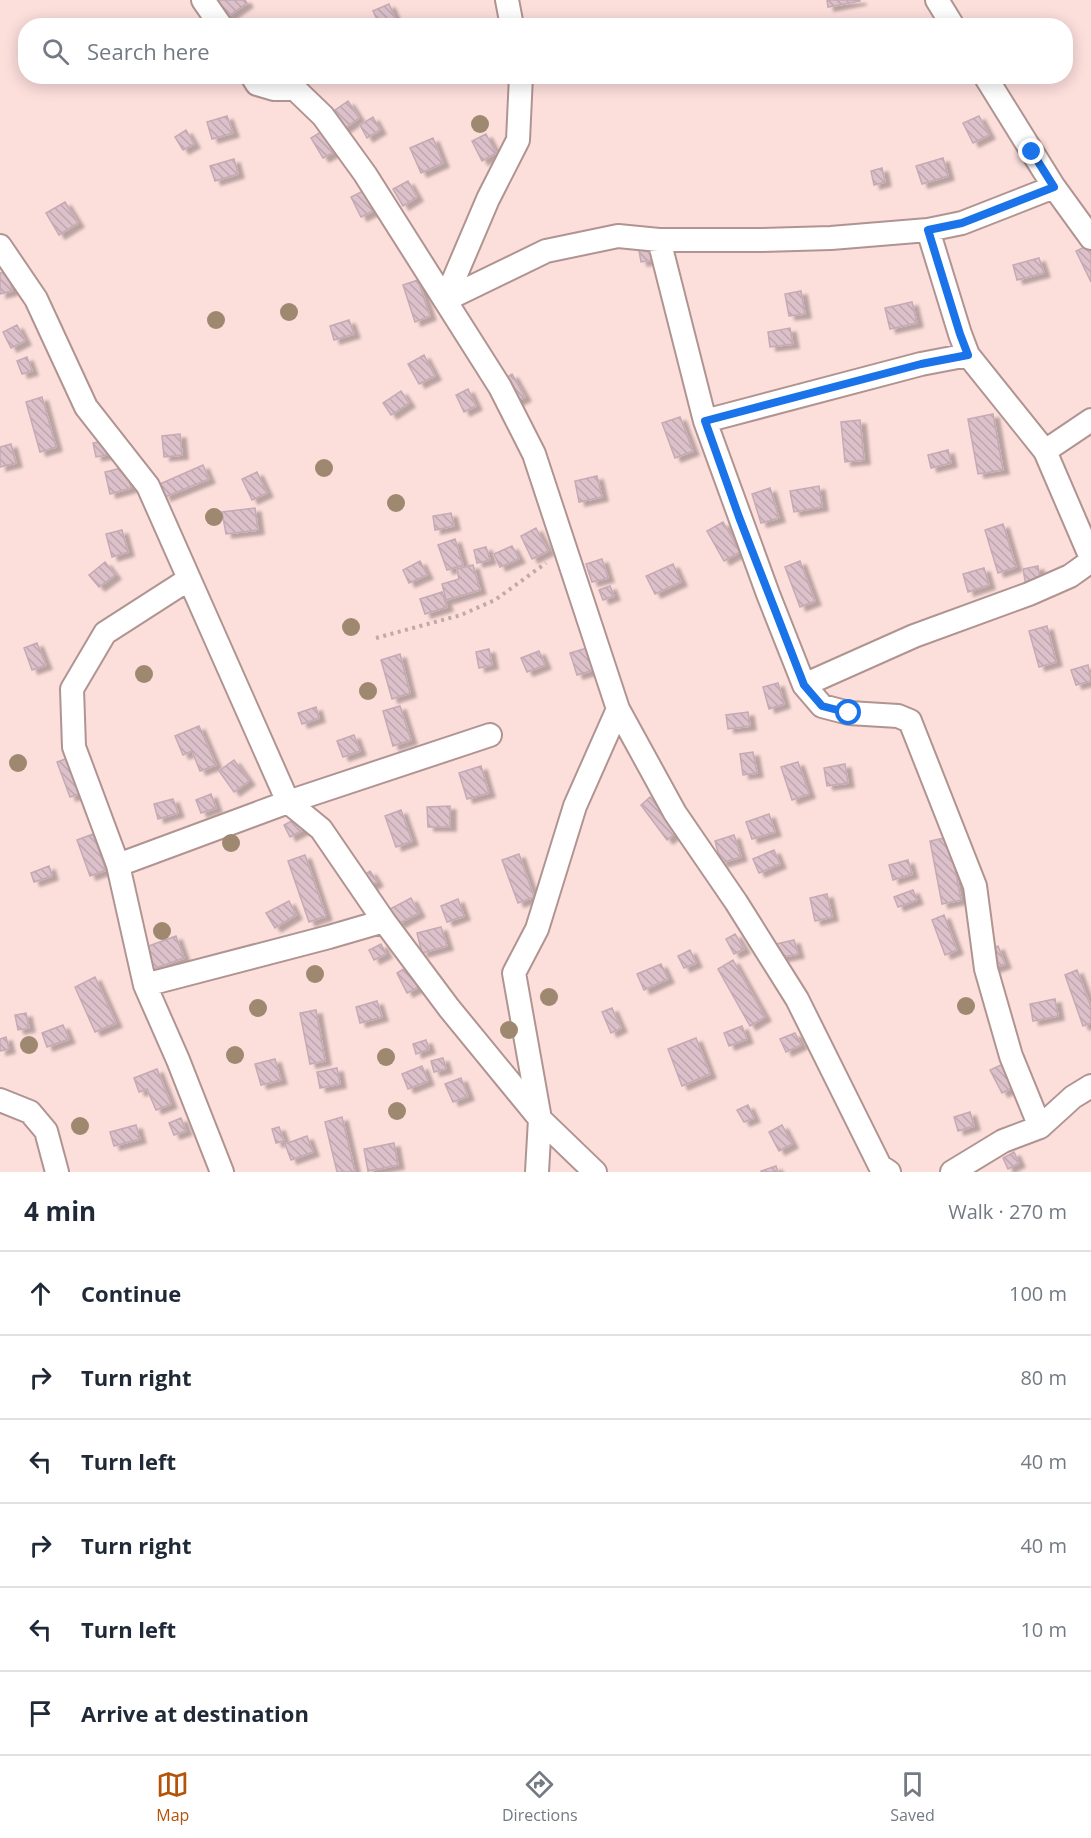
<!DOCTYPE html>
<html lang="en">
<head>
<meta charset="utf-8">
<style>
	body { margin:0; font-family:"Open Sans",sans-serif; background:#f6f6f7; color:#1f2937 }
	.stop { position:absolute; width:18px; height:18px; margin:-14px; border:4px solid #1a73e8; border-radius:50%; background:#fff }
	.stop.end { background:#1a73e8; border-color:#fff; box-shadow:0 2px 6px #0008 }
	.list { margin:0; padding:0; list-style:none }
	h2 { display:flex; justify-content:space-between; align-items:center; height:78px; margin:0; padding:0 24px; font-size:26px }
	h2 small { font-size:20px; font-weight:400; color:#747a83 }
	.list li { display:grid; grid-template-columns:39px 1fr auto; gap:18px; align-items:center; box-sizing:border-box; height:84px; padding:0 24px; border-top:2px solid #e0e1e3 }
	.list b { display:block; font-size:22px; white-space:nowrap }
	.list em { font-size:20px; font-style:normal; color:#747a83 }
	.icon { flex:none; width:33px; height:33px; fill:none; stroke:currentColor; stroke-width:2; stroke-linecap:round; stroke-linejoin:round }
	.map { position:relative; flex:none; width:1091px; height:1172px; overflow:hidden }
	.search { position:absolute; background:#fff; box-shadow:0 3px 15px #0003; left:18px; right:18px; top:18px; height:66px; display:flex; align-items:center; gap:15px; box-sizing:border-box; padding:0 21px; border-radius:24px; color:#747a83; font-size:22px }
	.sheet { height:582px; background:#fff }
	nav { display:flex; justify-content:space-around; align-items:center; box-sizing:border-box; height:84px; border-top:2px solid #e0e1e3; background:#fff; font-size:16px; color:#747a83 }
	nav a { display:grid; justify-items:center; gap:3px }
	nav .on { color:#b45309 }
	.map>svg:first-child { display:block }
</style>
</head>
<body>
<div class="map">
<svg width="1091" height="1172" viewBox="0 0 1091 1172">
	<defs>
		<pattern id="building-back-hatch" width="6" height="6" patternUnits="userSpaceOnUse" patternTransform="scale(1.5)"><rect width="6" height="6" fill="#dcc1cb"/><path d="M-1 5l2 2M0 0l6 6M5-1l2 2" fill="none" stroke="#bea6af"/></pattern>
		<filter id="shadow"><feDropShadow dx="6" dy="4" stdDeviation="1.5" flood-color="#0004"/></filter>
	</defs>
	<rect width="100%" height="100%" fill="#fcdedb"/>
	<path fill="url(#building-back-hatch)" stroke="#c5aab4" stroke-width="1.5" filter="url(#shadow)" d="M213,0H245L247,3L226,18Z
		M827,0H860V1L828,7Z
		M389,4L396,20L384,26H380L373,11Z
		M348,101L359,118L342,130L331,113Z
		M227,116L233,133L212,139L207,122Z
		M979,116L989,135L973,143L963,123Z
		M373,117L380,130L367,138L360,125Z
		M186,130L194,144L183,150L175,137Z
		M324,130L336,151L323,158L311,138Z
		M486,134L496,153L482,161L472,141Z
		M433,138L443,163L421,173L410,148Z
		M943,158L948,176L922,184L916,166Z
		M234,159L238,174L215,181L210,166Z
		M882,168L885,182L874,185L871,171Z
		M408,181L417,197L403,206L393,189Z
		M369,188L379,208L361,217L351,197Z
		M65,202L78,223L59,235L46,213Z
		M657,242L659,259L641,262L638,245Z
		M1091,244V282L1076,251Z
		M1039,258L1044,273L1017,280L1013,265Z
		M9,271L12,291L0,294V273Z
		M418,280L430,316L415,322L403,285Z
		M801,291L805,314L789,316L785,294Z
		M912,302L917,323L890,329L885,308Z
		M349,320L354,334L334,340L330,326Z
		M17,325L25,341L11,348L3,332Z
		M790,328L793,344L770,347L768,332Z
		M424,355L435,376L419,384L408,364Z
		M27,357L32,371L22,374L17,361Z
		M512,374L525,397L514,403L501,381Z
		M468,389L476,406L464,412L456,395Z
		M401,391L409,403L391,415L383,403Z
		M42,397L56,447L40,452L26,402Z
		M993,414L1003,470L978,474L968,419Z
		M680,417L693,451L675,458L662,423Z
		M860,420L864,460L845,462L841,422Z
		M180,434L182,455L164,457L162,436Z
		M109,440L112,454L96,457L93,443Z
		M11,444L16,463L0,467V447Z
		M948,450L951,463L931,468L928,455Z
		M203,465L209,479L165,497L160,484Z
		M126,467L131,488L110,494L105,472Z
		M257,472L267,493L252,500L242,479Z
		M597,476L602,497L579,502L575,481Z
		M819,486L822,507L794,512L790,491Z
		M770,488L779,518L761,523L752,494Z
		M255,508L258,530L226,534L222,512Z
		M451,513L454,526L435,530L433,516Z
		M723,522L740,552L724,561L707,531Z
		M1003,524L1016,567L998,573L985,530Z
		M536,528L548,551L532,559L521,536Z
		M122,530L128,552L112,557L106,534Z
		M455,539L463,565L447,570L438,545Z
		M512,546L519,559L500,567L494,554Z
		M486,547L490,560L477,563L474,550Z
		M602,559L608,578L592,582L586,564Z
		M420,561L427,575L409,583L403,570Z
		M800,561L815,601L800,607L785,567Z
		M105,562L115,575L99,587L89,575Z
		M673,564L681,582L655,594L646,576Z
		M473,565L480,590L446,600L442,584L459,579L457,569Z
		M1038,566L1041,584L1026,586L1023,569Z
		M984,568L989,585L968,592L963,574Z
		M610,586L614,596L603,600L599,590Z
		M442,592L447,607L425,614L420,599Z
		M1047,626L1056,662L1039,667L1029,631Z
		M37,643L46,665L32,670L24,648Z
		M587,648L594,670L577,675L570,653Z
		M489,649L492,665L479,668L476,652Z
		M539,651L545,665L527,672L521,658Z
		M400,654L410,693L392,699L381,660Z
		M1088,665L1091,681L1076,685L1071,670Z
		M778,683L784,704L769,709L763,687Z
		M400,706L411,740L393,746L383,711Z
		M316,707L319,718L302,724L298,713Z
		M748,712L750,726L728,729L726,715Z
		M199,726L216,765L200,771L192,751L183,755L175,736Z
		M354,735L360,751L343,757L337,741Z
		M753,752L757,773L743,775L740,754Z
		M74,756L88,791L70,797L57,762Z
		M234,760L249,781L234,792L219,771Z
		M798,762L809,794L792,800L781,767Z
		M845,764L848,783L827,786L824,768Z
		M481,766L489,793L467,799L459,773Z
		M211,794L216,808L201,813L196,800Z
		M650,797L677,832L667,840L641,805Z
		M173,799L178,813L158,819L154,804Z
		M450,806V827H428L427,807Z
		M401,810L412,841L396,847L385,816Z
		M769,814L775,832L752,839L746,822Z
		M301,816L307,828L290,837L284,825Z
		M93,834L106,870L90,876L77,840Z
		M734,835L741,857L721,863L715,841Z
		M949,837L961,900L942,904L930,841Z
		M774,850L780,864L759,873L753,859Z
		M519,854L534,897L518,903L502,860Z
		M305,855L326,916L309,922L288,861Z
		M908,860L912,874L893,880L889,865Z
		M49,866L52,876L34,882L31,873Z
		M370,871L377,882L367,888L360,878Z
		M913,890L917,900L898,907L894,897Z
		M827,894L832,917L815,921L810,898Z
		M411,898L419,913L398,924L390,909Z
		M458,899L464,916L447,922L441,906Z
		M289,901L296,915L275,928L266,913Z
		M944,915L957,950L945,955L932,920Z
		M441,927L447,946L422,953L417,933Z
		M735,934L744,949L734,954L726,939Z
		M176,936L184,958L153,969L146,947Z
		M794,940L798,954L779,958L776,944Z
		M381,944L386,954L374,960L369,950Z
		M998,946L1005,964L992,969L985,952Z
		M690,950L696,963L684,968L678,956Z
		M733,960L765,1017L750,1026L718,969Z
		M661,964L668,979L644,990L637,974Z
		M410,965L421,986L407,993L397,973Z
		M1077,970L1091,1007V1023L1083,1026L1065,975Z
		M95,977L116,1023L95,1032L75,987Z
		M1055,999L1058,1016L1033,1021L1030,1004Z
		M377,1001L382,1017L360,1023L356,1007Z
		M612,1008L621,1028L611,1033L602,1012Z
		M316,1010L325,1061L310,1064L300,1013Z
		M26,1013L29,1028L18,1030L15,1015Z
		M63,1025L69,1039L47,1047L42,1033Z
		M742,1026L747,1039L729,1046L724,1033Z
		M795,1033L801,1045L786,1052L780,1039Z
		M6,1037L9,1049L0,1051V1039Z
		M696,1038L710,1074L682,1086L668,1049Z
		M426,1040L429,1049L416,1054L413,1044Z
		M443,1058L446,1069L434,1072L431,1061Z
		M275,1059L281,1080L261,1085L255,1064Z
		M1003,1064L1014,1087L1002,1093L990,1070Z
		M422,1066L428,1081L408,1089L402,1074Z
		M337,1068L340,1084L320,1088L317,1072Z
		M157,1069L171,1104L156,1110L147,1089L139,1092L134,1078Z
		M461,1078L468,1096L453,1102L445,1084Z
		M748,1105L754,1118L744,1122L737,1110Z
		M970,1112L974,1126L958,1131L954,1117Z
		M342,1117L355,1172H337L325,1122Z
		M181,1118L186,1131L174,1135L169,1123Z
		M136,1125L140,1139L114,1146L110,1132Z
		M782,1125L792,1144L779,1151L769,1132Z
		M279,1127L284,1141L276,1143L272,1129Z
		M307,1136L313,1152L291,1160L285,1144Z
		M394,1143L398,1165L368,1171L364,1149Z
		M1014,1152L1019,1163L1008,1169L1003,1158Z
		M776,1166L778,1172H762L761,1171Z"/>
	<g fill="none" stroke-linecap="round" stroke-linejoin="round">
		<defs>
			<path id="street" d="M203,0L221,26
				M507,0L512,26
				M937,0L953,26
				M252,76L257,84L274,89H295L323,116L365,174L500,387L534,454L618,709L675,813L736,902L797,999L880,1166L889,1172
				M985,76L1054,187L1091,238
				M928,230L960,334L968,355L1045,451L1091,558
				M659,240L705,421L768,594L804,685L822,706L849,713L898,716L910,721L975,886L986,969L1011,1056L1040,1127
				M0,246L36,299L86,407L148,486L288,802L321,829L384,921L449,1008L540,1119L595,1172
				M445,300L546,251L618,236L659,240H760L831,238L928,230L962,223L1054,187
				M445,300L488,199L518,140L521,76
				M705,421L921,364L968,355
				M1045,451L1091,420
				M189,579L105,633L72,689L74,747L118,865L145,985L178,1060L222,1172
				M804,685L914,636L1029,594L1070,576L1091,561
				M118,865L288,802L490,735
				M145,985L329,937L384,921
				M0,1100L30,1112L46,1131L57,1172
				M537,1172L540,1119L514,973L537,929L575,806L618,709
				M952,1172L1003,1141L1040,1127L1073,1097L1091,1086"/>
		</defs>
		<use href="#street" stroke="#b09491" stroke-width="26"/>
		<path stroke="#c1a9a6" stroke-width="4" stroke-dasharray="3 4.5" stroke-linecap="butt" d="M376,638L461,615L495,600L546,563"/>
		<use href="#street" stroke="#fff" stroke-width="22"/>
	</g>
	<g fill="#9e886f">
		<circle cx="480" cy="124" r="9"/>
		<circle cx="289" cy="312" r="9"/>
		<circle cx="216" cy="320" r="9"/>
		<circle cx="324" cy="468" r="9"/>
		<circle cx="396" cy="503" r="9"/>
		<circle cx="214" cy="517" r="9"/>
		<circle cx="351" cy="627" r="9"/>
		<circle cx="144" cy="674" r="9"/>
		<circle cx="368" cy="691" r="9"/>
		<circle cx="18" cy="763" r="9"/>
		<circle cx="231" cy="843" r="9"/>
		<circle cx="162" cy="931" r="9"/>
		<circle cx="315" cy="974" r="9"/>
		<circle cx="549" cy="997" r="9"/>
		<circle cx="966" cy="1006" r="9"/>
		<circle cx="258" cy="1008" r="9"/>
		<circle cx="509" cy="1030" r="9"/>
		<circle cx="29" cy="1045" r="9"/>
		<circle cx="235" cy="1055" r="9"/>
		<circle cx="386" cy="1057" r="9"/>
		<circle cx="397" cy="1111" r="9"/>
		<circle cx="80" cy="1126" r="9"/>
	</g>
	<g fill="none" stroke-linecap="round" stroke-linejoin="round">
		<path stroke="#1a73e8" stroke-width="8" d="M849,713L822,706L804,685L739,517L705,421L921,364L968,355L960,334L928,230L962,223L1054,187L1032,152"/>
	</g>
</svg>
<div class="stop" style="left:849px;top:713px"></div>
<div class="stop end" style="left:1032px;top:152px"></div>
<div class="search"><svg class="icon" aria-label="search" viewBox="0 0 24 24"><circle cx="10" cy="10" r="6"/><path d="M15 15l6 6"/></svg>Search here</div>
</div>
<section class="sheet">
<h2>4 min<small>Walk · 270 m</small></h2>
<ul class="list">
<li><svg class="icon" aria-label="ahead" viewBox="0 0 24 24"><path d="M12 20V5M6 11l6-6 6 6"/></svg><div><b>Continue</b></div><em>100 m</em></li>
<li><svg class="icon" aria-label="right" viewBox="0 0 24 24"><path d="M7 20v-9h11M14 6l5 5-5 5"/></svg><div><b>Turn right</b></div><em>80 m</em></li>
<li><svg class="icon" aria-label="left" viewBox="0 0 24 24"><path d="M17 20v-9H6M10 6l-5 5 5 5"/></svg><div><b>Turn left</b></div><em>40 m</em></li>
<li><svg class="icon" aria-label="right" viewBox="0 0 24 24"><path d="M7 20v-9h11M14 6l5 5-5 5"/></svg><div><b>Turn right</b></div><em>40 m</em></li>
<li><svg class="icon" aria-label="left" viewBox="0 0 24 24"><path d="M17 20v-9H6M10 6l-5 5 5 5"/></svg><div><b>Turn left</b></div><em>10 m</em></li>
<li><svg class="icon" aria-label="arrive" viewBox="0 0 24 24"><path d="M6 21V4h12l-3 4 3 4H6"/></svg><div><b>Arrive at destination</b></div></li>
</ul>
</section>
<nav>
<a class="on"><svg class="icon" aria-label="map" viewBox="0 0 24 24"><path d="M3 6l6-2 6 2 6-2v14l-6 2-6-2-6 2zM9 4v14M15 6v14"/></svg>Map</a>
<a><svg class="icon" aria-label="directions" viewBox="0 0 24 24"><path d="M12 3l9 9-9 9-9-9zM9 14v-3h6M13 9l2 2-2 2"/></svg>Directions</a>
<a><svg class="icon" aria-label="saved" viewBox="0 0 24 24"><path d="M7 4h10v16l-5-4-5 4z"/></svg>Saved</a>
</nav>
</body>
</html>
